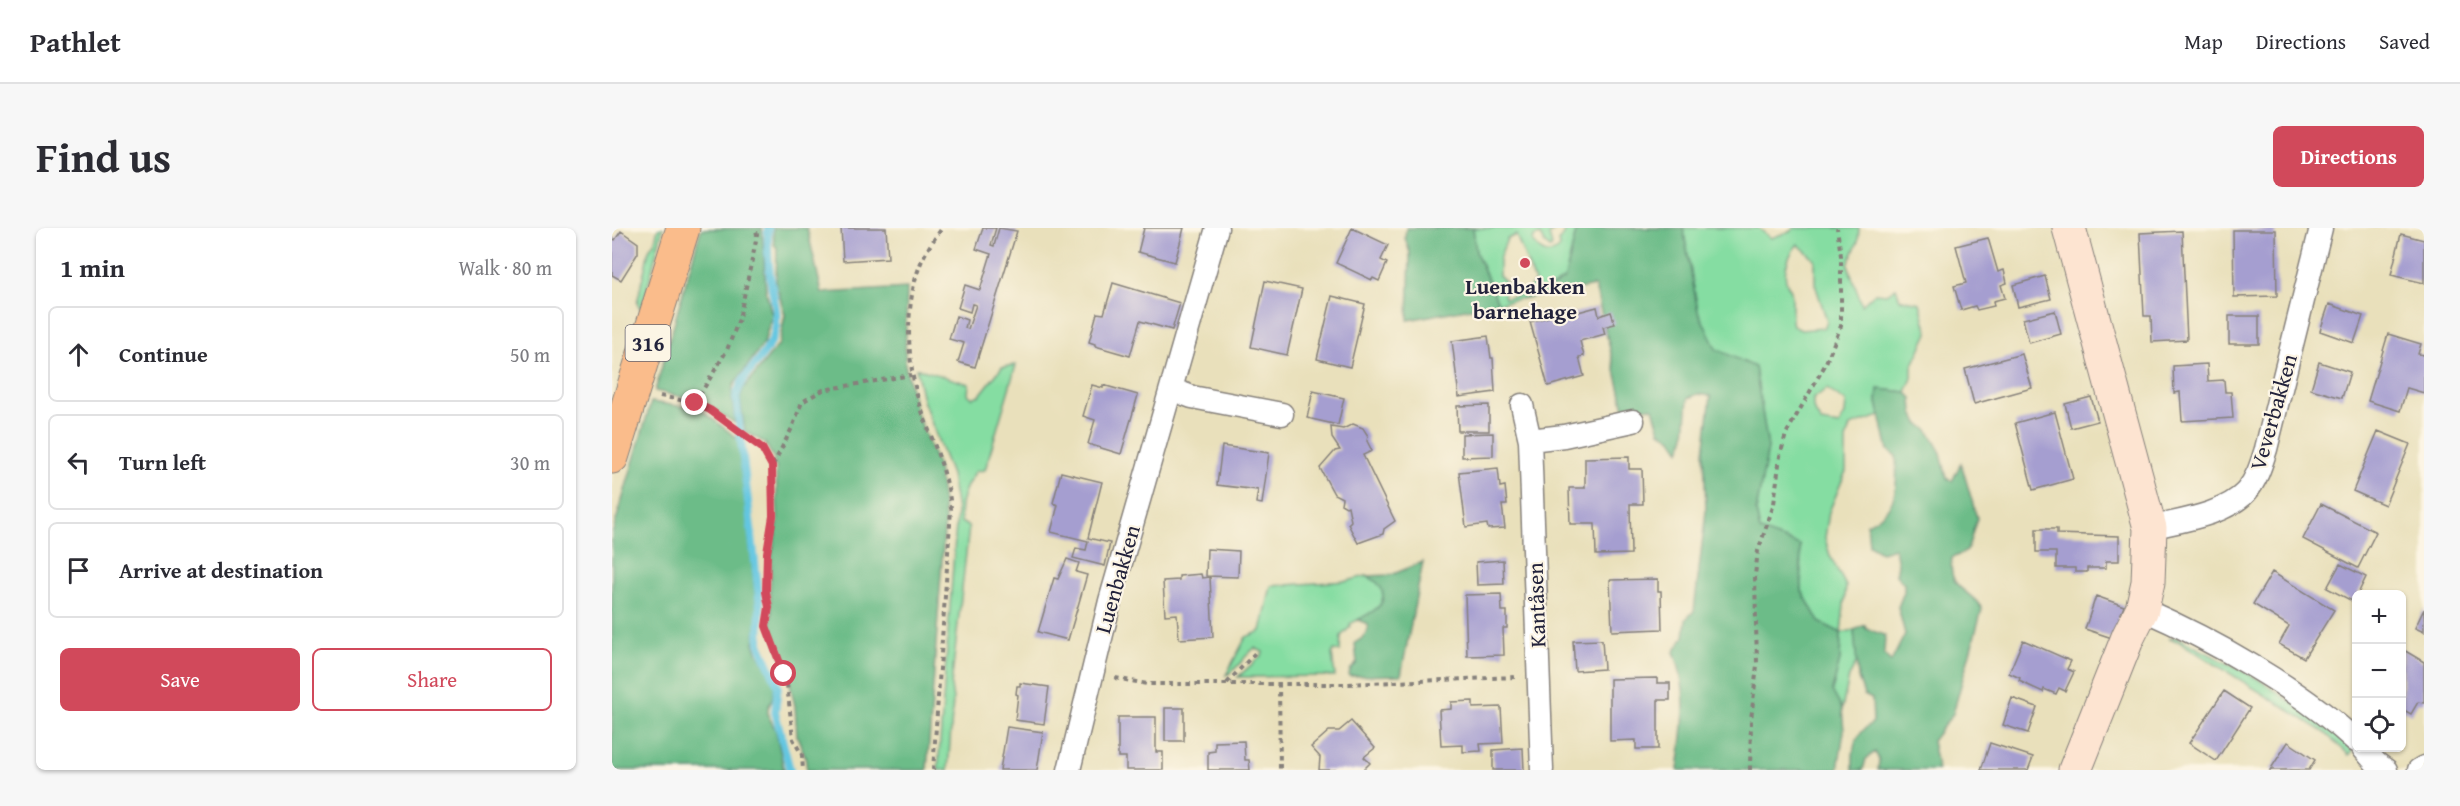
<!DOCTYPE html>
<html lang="en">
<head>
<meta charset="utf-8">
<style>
	body { margin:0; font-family:"Gentium Book Plus",serif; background:#f7f7f7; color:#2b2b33 }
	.controls { position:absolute; right:18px; bottom:18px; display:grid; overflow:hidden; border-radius:9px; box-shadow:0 2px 4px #0004 }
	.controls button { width:54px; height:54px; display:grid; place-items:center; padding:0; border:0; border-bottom:2px solid #e1e1e2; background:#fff; color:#2b2b33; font:30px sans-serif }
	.stop { position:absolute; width:18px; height:18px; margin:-14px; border:4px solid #d1495b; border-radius:50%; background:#fff }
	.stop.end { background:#d1495b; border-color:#fff; box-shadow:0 2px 6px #0008 }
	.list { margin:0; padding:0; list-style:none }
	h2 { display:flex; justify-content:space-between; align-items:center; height:78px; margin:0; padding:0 24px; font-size:26px }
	h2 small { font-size:20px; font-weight:400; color:#7c7c81 }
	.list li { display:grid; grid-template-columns:39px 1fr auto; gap:18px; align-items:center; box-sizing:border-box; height:96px; margin:0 12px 12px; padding:0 12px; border:2px solid #e1e1e2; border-radius:9px }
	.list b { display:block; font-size:22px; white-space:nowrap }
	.list em { font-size:20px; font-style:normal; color:#7c7c81 }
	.actions { display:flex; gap:12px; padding:18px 24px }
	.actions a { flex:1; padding:14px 0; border:2px solid #d1495b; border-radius:9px; text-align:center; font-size:21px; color:#d1495b }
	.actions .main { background:#d1495b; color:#fff }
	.icon { flex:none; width:33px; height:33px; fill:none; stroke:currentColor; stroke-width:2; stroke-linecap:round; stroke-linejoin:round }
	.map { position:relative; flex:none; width:1812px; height:542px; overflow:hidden; border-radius:9px }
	header { display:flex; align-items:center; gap:36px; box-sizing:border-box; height:84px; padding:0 30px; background:#fff; border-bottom:2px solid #e1e1e2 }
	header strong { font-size:28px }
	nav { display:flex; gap:33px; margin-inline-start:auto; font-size:21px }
	.intro { display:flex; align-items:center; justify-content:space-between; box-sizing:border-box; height:144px; padding:0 36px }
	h1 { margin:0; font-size:42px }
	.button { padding:15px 27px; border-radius:9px; background:#d1495b; color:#fff; font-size:21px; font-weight:700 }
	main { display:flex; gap:36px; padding:0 36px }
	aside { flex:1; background:#fff; border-radius:9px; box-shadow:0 2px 4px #0004 }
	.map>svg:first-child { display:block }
</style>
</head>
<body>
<header>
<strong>Pathlet</strong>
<nav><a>Map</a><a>Directions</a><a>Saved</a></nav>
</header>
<div class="intro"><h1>Find us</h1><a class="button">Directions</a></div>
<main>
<aside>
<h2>1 min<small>Walk · 80 m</small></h2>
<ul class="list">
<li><svg class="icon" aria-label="ahead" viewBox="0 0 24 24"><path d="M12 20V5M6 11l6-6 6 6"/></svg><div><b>Continue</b></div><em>50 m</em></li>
<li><svg class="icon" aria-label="left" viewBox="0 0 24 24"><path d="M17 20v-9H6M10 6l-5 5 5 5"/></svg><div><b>Turn left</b></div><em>30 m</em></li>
<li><svg class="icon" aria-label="arrive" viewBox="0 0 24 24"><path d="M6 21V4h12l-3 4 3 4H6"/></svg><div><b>Arrive at destination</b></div></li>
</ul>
<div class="actions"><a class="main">Save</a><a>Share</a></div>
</aside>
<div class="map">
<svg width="1812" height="542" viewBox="0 0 1812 542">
	<rect width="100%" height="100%" fill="#fcf5e5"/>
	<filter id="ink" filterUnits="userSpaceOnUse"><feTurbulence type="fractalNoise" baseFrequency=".0167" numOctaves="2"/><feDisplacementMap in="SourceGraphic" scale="12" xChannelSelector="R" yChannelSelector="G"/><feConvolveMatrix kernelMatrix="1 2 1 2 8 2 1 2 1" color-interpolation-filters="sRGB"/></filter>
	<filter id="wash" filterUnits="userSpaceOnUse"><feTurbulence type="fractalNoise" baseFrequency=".008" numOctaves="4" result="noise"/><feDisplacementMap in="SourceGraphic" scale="24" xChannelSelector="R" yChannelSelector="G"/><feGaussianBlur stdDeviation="1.35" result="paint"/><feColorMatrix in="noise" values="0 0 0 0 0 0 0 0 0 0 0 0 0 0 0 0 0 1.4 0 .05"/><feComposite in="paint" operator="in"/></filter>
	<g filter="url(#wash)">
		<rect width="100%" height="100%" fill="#e9e0bb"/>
		<path fill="#85dda2" stroke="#54806e" stroke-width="1.5" fill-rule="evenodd" d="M46,0H51L31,76L28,80L25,75L37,22L43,13Z
			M861,0H945L937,7L940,18L938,20L932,15L928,7L922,9L921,14C928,24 938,30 948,20L946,14L953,5L950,0H965L953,50L940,59L941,65L886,75L864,24ZM904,7L923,54L911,66L893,70L892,66L898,58L887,48V31L895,11Z
			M1071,0H1146L1159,10L1179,3L1182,0H1247L1246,13L1236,37L1250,77L1263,65L1275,66L1284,60L1288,71L1308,75L1316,105L1300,139V150L1294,164L1266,161L1265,174L1268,188L1238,198L1234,212V243L1217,284L1213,310L1218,328L1234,358L1229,405L1242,402L1245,433L1237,449L1230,481L1220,463L1228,432L1229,405L1207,394L1190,363L1188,317L1148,303L1144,283L1156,220L1143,140L1104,122L1086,83ZM1186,16L1203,32V56L1215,93L1212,100L1189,102L1181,98C1178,86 1182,74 1179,64C1179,61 1176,59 1175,56C1170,42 1177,26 1186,16ZM1215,161L1234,174L1233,186L1227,197L1209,194L1201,180V171Z
			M404,137L373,242L364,243C353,259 346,274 349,294L357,299L339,458L341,472L336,542H326L345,283L339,247L311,172L304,140L357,156L356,166L360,170L368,167L390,139Z
			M754,348C761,351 765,353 769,360C778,380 752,388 738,396L739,398L729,408L728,423L722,422L720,426L723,448L626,449L650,427L651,424L643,420C631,428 627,441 614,447L634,409L649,403L659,358L735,353Z
			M1564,409L1646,451L1705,492L1739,520L1740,524L1737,527L1712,504L1566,413L1556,411Z"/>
		<path fill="#6cbc88" stroke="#476f62" stroke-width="1.5" d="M150,0L154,63L160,87L152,115L121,158L120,170L123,195L88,173L43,163L89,1Z
			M161,0H195L210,65L295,60L293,136L304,183L326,239L333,290L315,542H195L193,528L185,508L183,478L175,443L158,399L160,385L158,364L160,325L166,295L164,240L161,229L153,215L133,203L128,170L131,161L167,116L173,87L164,56L165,20L162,16Z
			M794,0H861L864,24L886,75L796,92L798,25L793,10Z
			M965,0H1071L1086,83L1104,121L1143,139L1156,220L1144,283L1148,303L1188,317L1190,363L1207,394L1229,405L1228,432L1220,463L1230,481L1232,503L1226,542H1066C1071,500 1078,465 1062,424L1072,409L1074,391L1082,383L1094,283L1092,224L1099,168L1086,166L1076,170L1073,207L1068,223L1060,211L1048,203L1041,180H1012L983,58L941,65L939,59L953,50Z
			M1266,161L1294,164L1300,170L1301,185L1306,195L1316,202L1329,225L1335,251L1340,253L1349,235L1365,290L1355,323L1340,330C1335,364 1359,360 1370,381L1341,486L1320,513L1326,542H1266L1267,532L1263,524L1254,531L1251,542H1241C1240,519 1242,507 1261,494L1260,471L1252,467L1246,449L1242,402L1253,397L1254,401L1273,407L1272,426L1279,434L1293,406L1286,379L1292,364V356L1284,347L1286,336L1283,320L1269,324L1257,317L1255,296C1286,282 1286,259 1284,228L1276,222L1265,174Z
			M39,174L88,181L126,211L146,389L142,415L146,426L158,443L163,457L161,469L156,480V487L164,503L172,542H0V306Z
			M811,334L789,447L737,448L738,442L745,435L743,415C751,410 757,406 756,396L746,392C759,384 777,378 769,360C765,353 761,351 754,348L779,347Z"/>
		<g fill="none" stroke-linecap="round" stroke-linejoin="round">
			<path stroke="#63c6e1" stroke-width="8" d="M156,0C155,16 157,44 160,60C163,77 167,89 162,106C155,130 130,144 124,169L148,378L147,415L166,458L163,484L178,542"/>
		</g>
		<g id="blocks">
			<path fill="#a59ed0" d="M229,0H274L276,30L231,33Z
				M371,0H384L379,17L382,18L387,0L405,3L363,139L346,134L352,115L337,111L344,88L355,92L353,100L356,101L364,77L360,76L358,84L346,80L353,57L368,62L379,26L364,21Z
				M532,0H572L563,34L526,24Z
				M740,0L776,17L769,32L775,35L767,53L761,50L760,52L724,35Z
				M1621,2H1664L1665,68L1622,69Z
				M9,3L26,15V25L9,52L0,47V10L3,12Z
				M1570,3L1575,112L1540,114L1539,88H1532L1528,5Z
				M1789,6L1812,12V55L1779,47Z
				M1376,10L1386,44L1392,42L1395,55L1389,57L1393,70L1381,73L1382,78L1365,82L1363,78L1349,82L1342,58L1354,55L1344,18Z
				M1433,48L1439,71L1406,79L1401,57Z
				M653,53L690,61L675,127L639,119Z
				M501,55L568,75L560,102L528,93L518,128L483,118V116L477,114L485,85L492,86Z
				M720,68L753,76L738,139L705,131Z
				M1717,76L1751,88L1742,115L1708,103Z
				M985,79L987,88L999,84L1003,96L991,99L993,106L968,113L972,128L967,129L972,148L936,158L918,94L954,84L955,87Z
				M1443,83L1449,106L1417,115L1411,91Z
				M1617,88H1647V116H1617Z
				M1776,106L1809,116L1806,126L1812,127V165L1795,160L1788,183L1756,173Z
				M876,108L879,130H881L883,164L847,169L840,113Z
				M1410,126L1420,160L1362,176L1353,141Z
				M1707,134L1738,144L1730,170L1699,161Z
				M1595,136L1596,153L1612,152L1613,164H1619L1621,190L1570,193L1568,164L1562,165L1561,138Z
				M480,157L491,160V157L526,167L509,226L476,216L483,192L471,188Z
				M701,163L732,170L726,197L695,190Z
				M1479,169L1486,193L1459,200L1453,176Z
				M877,177V203H846L845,178Z
				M1443,184L1461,251L1421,262L1403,195Z
				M741,196L751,200L756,208L755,213L760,223L751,227L783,293L772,301L771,306L746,315L736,296L739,293L736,278L734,279L729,276L730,270L722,266L708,240L723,223L728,222L720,210L719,199L731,201Z
				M1766,203L1798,216L1773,277L1741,263Z
				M881,205V228L850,229V206Z
				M610,218L657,225L650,276L644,275L646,262L605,257Z
				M1017,229V241H1030L1031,276H1018L1019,326L984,327L983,296H958L957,260H973V230Z
				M886,240L888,259L893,258L895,277H890L893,300L876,301L875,296L854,299L847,244Z
				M449,244L490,254L476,310L498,315L493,338L461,330L464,320L474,322L476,313L439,304L446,277L441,275Z
				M1709,276L1764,304L1746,340L1691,311Z
				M1424,301H1445V306L1507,308V333H1494V340H1475V344H1463V340H1444V324H1424Z
				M595,321L627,323L626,349L594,348Z
				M455,331L467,335L464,344L475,347L456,412L426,404L442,350L446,351Z
				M891,332L892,356L865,357L864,334Z
				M1728,336L1754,349L1742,374L1715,360Z
				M1660,344L1722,382L1692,430L1667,416L1677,398L1641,376Z
				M589,346L590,350L598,349L601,409L567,411L565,386L553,387L551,353L567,352V348Z
				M1046,351V363H1049L1050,401L1000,403L998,352Z
				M889,366L890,383H895V400H891L892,427L855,428L853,367Z
				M1484,368L1512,378L1500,410L1473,401Z
				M1812,381V404L1803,400Z
				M990,412L992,441L963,443L961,413Z
				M1411,412L1459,433L1455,441L1462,444L1453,463L1447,460L1444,466L1432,461L1431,464L1407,453L1408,450L1397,445Z
				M1790,421L1812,434V475L1806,474L1799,486L1790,481Z
				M1045,450V455H1058V472H1046V521H1024V512L998,513V451Z
				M408,455L437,459L432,496L403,492L406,467L404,466L405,458H408Z
				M1612,463L1638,480L1604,533L1577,515Z
				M1400,470L1425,479L1416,505L1391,497Z
				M861,473V480L889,479L891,515L868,516L869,523L851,524V517L829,518L827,482L839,481V474Z
				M553,480H572V513H553Z
				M506,489H544V524H551V542H514V529H506Z
				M739,493L763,520L752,529L758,535L751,542H707L708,529L699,519L717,503H727Z
				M395,499L431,504L425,542H388Z
				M632,513L633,532H637L638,542H596V524L603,523V514Z
				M1676,514L1703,532L1697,542H1658Z
				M1378,515L1421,529L1416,542H1369Z
				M911,520L912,542H881V522Z"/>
		</g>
	</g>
	<g filter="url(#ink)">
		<use href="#blocks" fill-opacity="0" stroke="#86817b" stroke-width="1.5"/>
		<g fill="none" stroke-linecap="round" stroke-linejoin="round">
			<defs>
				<path id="street" d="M559,161L580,169L670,186
					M910,177L918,212L930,542
					M918,212L952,208L1021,193
					M1538,300C1566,293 1613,287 1634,264C1645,251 1649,237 1654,221L1709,0
					M1530,381C1601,412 1688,461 1744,513
					M1751,520L1764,535L1774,542
					M457,542L498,373L605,0
					M1807,542L1812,539"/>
				<path id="secondary" d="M1457,0L1538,300L1536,354L1530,381L1516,409L1463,542"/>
				<path id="primary" d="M0,229L71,0"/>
			</defs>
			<use href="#street" stroke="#86817b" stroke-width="25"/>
			<use href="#secondary" stroke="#86817b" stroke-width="35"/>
			<use href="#primary" stroke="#86817b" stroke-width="35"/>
			<path stroke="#86817b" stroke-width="4" stroke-dasharray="4.5 4.5" stroke-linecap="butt" d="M48,168L83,175L98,182L150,220L160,238L161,288L155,325L154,364L157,379L154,398L175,456L181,511L190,527L191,542
				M83,175L115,122L127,91L143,18L145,6L143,0
				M161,237L180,200L190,174L211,162L299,147
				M503,450L535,456H734L903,449
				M615,455L644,424
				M667,455L668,542
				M321,542L339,281C336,244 320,214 309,180C295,140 292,80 307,40C312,25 321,13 330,0
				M1138,542L1139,492L1145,437L1143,347L1146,323L1162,276L1168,228L1174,206L1213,137L1229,98V28L1225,0"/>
			<use href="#street" stroke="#fff" stroke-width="22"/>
			<use href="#secondary" stroke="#fde4d1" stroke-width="33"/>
			<use href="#primary" stroke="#fabc8b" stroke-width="33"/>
		</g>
	</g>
	<g fill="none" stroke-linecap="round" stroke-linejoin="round" filter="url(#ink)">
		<path stroke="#d1495b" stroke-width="8" d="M83,175L98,182L150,220L160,238L161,288L155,325L154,364L157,379L154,398L172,446"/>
	</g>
	<circle fill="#d1495b" stroke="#fcf5e5" stroke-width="2" cx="913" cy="35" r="6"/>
	<g text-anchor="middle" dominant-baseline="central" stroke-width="4.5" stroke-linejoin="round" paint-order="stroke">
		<rect fill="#fcf5e5" stroke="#63616e" stroke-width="1.5" x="13.5" y="97" width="45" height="36" rx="4.5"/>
		<g font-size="21" font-weight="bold" fill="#22223b">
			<text x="36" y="115">316</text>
		</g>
		<g font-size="22" font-weight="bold" fill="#22223b" stroke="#fcf5e5">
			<text x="913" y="58">Luenbakken<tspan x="913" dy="25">barnehage</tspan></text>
		</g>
		<g font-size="22" fill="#22223b" stroke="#fcf5e5">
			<text transform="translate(1661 184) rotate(-74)">Veverbakken</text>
			<text transform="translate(505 351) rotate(-74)">Luenbakken</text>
			<text transform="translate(924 377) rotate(-92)">Kantåsen</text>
		</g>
	</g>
</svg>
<div class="controls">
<button>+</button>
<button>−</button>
<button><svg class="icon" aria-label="locate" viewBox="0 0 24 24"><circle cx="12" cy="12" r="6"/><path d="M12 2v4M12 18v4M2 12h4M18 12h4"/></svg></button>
</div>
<div class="stop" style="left:172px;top:446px"></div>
<div class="stop end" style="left:83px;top:175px"></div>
</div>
</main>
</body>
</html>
